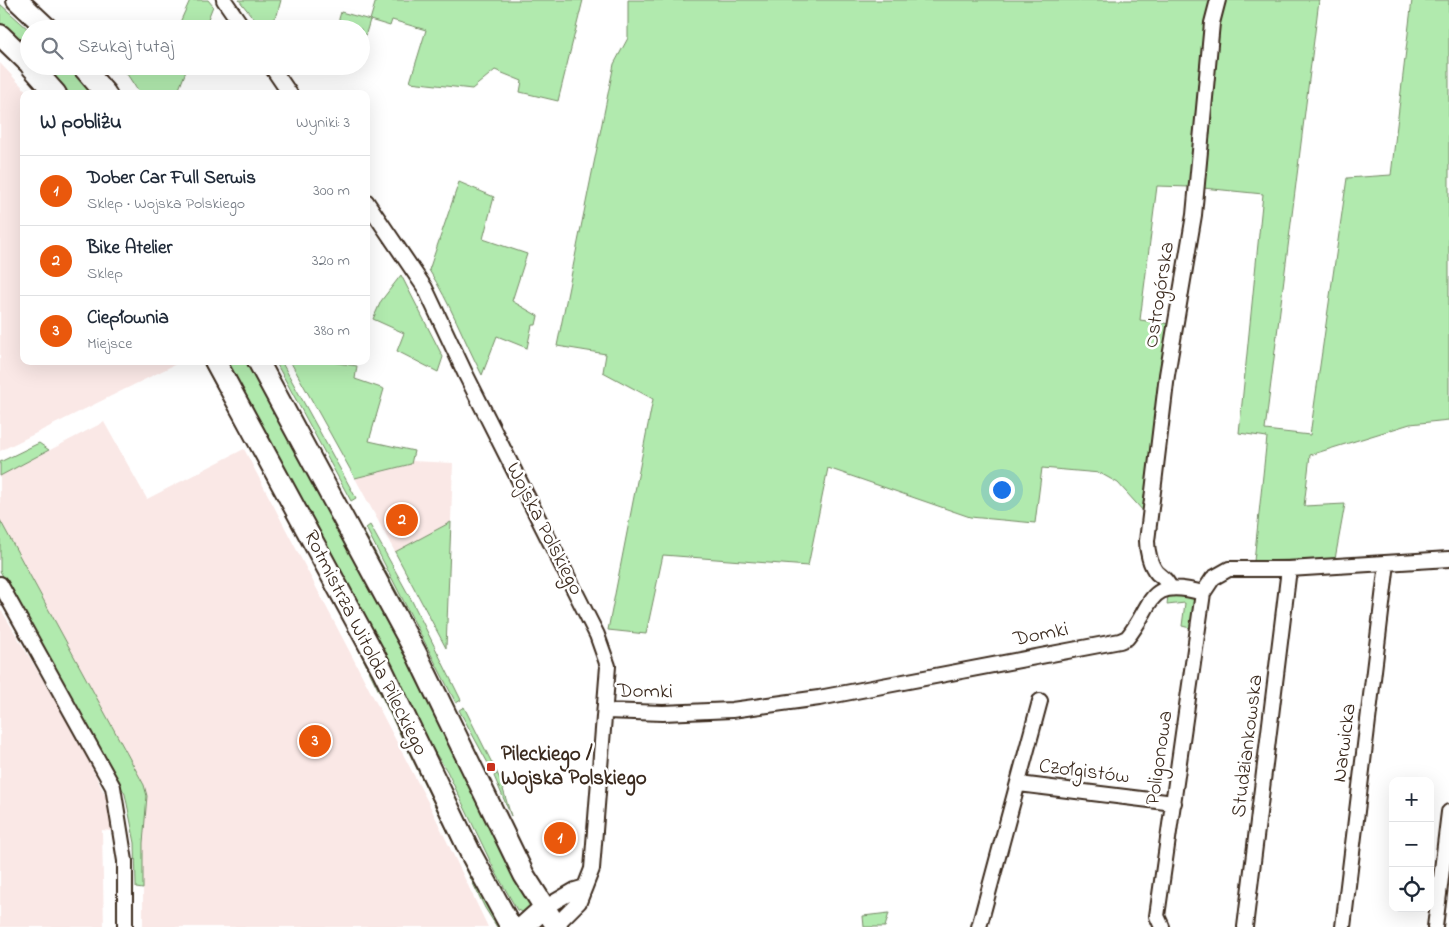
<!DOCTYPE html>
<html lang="pl">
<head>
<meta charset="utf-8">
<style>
	body { margin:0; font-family:"Indie Flower",sans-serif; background:#f2f2f3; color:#1f2937 }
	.controls { position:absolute; right:15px; bottom:15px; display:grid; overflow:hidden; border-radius:10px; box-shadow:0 5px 20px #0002 }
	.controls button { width:45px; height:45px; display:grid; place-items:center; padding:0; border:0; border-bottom:1px solid #e0e1e3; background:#fff; color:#1f2937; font:25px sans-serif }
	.you { position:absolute; left:1001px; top:489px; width:18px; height:18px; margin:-12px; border:4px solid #fff; border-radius:50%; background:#1a73e8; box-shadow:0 0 0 8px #1a73e833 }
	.badge { display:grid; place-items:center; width:32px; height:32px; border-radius:50%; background:#ea580c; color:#fff; font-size:16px; font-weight:700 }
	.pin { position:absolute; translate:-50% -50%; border:2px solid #fff; box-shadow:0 1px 5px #0006 }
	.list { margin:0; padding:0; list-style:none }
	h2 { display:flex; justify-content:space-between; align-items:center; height:65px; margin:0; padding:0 20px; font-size:21px }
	h2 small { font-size:16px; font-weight:400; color:#747a83 }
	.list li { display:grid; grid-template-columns:32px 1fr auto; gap:15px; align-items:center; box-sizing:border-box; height:70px; padding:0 20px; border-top:1px solid #e0e1e3 }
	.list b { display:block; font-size:19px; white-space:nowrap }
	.list p { margin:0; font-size:16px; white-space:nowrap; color:#747a83 }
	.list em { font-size:16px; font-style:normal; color:#747a83 }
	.icon { flex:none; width:28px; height:28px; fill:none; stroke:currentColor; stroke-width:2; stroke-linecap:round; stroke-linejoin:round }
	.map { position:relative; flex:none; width:1449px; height:927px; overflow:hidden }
	.search { position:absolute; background:#fff; box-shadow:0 5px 20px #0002; left:20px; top:20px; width:350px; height:55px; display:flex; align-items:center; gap:12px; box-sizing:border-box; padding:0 18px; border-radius:28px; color:#747a83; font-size:19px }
	.panel { position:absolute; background:#fff; box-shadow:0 5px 20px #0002; left:20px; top:90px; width:350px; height:275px; border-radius:10px }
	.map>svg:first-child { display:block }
</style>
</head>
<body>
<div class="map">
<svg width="1449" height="927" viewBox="0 0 1449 927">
	<rect width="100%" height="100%" fill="#fff"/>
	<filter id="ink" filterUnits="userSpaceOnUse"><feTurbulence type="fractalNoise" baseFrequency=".02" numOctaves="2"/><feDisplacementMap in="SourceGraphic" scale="10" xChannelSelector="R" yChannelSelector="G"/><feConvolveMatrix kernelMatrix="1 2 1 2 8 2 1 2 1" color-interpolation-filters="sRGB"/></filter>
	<g filter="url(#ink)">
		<path fill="#fae8e6" d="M0,63L29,94H24V361H182L0,451Z
			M104,422L147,499L244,449L428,802L488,927H143V843L147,796L144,785L0,520V476Z
			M412,461L453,463L451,522L395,552L355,478L411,464Z
			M2,611L76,736L110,805L112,831L102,830L104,927H0V612Z"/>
		<path fill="#b1eaae" stroke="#768a66" d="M190,0H208L213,6L204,29H177Z
			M239,0H281L277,15L262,29Z
			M376,0H583L558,101L520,92L522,81L495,70L472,89L410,82L426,30L392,20L390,26L370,20L361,50V29H336L341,12L370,20Z
			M628,0H1213L1208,22L1190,187L1157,186L1140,320L1170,324L1144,512L1118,483L1100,473L1042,468L1035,523L970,517L828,468L808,566L663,555L646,634L608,630L653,399L603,372L606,354L557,346L614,64L628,38Z
			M1223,0H1319L1265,430L1310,435L1347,178L1391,175L1412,0H1449V420L1410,424L1310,455L1304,506L1345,504L1335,559L1254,561L1267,437L1239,433L1263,194L1203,188L1216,24Z
			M0,4L29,30V52L0,25Z
			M42,66H72L95,94H66Z
			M124,66H188L177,94H140L123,68Z
			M459,182L494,197L483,239L527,254L512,301L538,316L536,325H532L527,348L497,336L482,375C464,340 450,303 429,270Z
			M401,275L443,357L438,372L397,351L404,333L373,319L381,301Z
			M202,361H206L354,633L501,927H497L485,908L351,634Z
			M224,361H250L388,615L530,903V909L525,913L517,910L495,871L447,771L419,728Z
			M275,361H281L356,498L351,501Z
			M290,361H325L357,366L355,379L384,389L369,441L414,451L411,464L355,478Z
			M39,443L49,450L0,476V462Z
			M0,520L144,785L147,796L143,843V889L136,888L135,843L125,794L0,571Z
			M451,522L446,648L395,552Z
			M370,525L412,601L461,700L456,703L366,528Z
			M363,530L404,605L453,704L451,705L361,531Z
			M1176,594L1194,597L1198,603L1194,629L1182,626L1185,603L1167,605L1168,595Z
			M464,707L500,779L511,816L494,776L497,774L492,764L489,765L459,710Z
			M889,913L885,927H864L863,916Z"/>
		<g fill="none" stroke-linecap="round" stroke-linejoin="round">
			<defs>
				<path id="street" d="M224,0L244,29
					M271,66L290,94
					M366,201L425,288L465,373L597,635L608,666L592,869L579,902L556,925
					M0,584L113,787L125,861V927
					M1170,588C1167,580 1163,578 1157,573C1150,565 1147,551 1147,541L1167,375L1194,215L1212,23L1218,0
					M606,711L663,713L732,710L819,698L1120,641L1127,638C1155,604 1145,577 1203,593
					M1019,784L1174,803
					M544,908L575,890L585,887
					M979,927L1040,701
					M1162,927L1157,916L1203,593L1213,578L1229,569H1289L1449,559
					M1245,927L1289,569
					M1343,927L1387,563
					M1435,927L1449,812"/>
				<path id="secondary" d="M17,0L48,29
					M0,35L29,63
					M31,66L56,94
					M82,66L106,94
					M215,361L382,669L471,854L511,927
					M258,361L416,653L524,875L557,927
					M523,927L544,908"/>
			</defs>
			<use href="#street" stroke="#3b2a1e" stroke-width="18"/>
			<use href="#secondary" stroke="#3b2a1e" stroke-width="24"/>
			<use href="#street" stroke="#fff" stroke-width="14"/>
			<use href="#secondary" stroke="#fff" stroke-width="20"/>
		</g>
	</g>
	<rect fill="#c8321e" stroke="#fff" stroke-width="2" x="486" y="762" width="10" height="10" rx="2.5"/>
	<g text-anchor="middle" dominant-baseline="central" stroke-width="5" stroke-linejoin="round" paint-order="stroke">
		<g font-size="21" fill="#3b2a1e" stroke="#fff">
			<text transform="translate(1160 295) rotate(-81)">Ostrogórska</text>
			<text transform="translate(544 529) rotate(63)">Wojska Polskiego</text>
			<text transform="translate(1041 635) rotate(-11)">Domki</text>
			<text transform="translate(365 643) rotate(63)">Rotmistrza Witolda Pileckiego</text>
			<text transform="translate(645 692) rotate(1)">Domki</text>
			<text transform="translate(1345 743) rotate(-83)">Narwicka</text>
			<text transform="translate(1248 746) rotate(-83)">Studziankowska</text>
			<text transform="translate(1160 758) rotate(-82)">Poligonowa</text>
			<text transform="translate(1084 772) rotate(7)">Czołgistów</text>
		</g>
		<g font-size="21" font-weight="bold" fill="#3b2a1e" stroke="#fff" text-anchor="start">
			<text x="501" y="755">Pileckiego /<tspan x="501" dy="24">Wojska Polskiego</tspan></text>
		</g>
	</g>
</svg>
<div class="controls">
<button>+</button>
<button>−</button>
<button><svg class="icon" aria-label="locate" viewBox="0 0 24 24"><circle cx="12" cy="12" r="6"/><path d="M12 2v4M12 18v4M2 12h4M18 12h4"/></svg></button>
</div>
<div class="you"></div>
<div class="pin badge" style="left:560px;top:838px">1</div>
<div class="pin badge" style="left:402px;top:520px">2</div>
<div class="pin badge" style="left:315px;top:741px">3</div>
<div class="search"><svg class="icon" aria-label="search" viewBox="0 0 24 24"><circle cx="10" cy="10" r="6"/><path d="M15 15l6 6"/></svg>Szukaj tutaj</div>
<section class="panel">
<h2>W pobliżu<small>Wyniki: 3</small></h2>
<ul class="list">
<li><span class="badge">1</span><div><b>Dober Car Full Serwis</b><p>Sklep · Wojska Polskiego</p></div><em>300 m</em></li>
<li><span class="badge">2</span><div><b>Bike Atelier</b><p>Sklep</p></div><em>320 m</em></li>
<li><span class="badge">3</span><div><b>Ciepłownia</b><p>Miejsce</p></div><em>380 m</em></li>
</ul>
</section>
</div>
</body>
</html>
